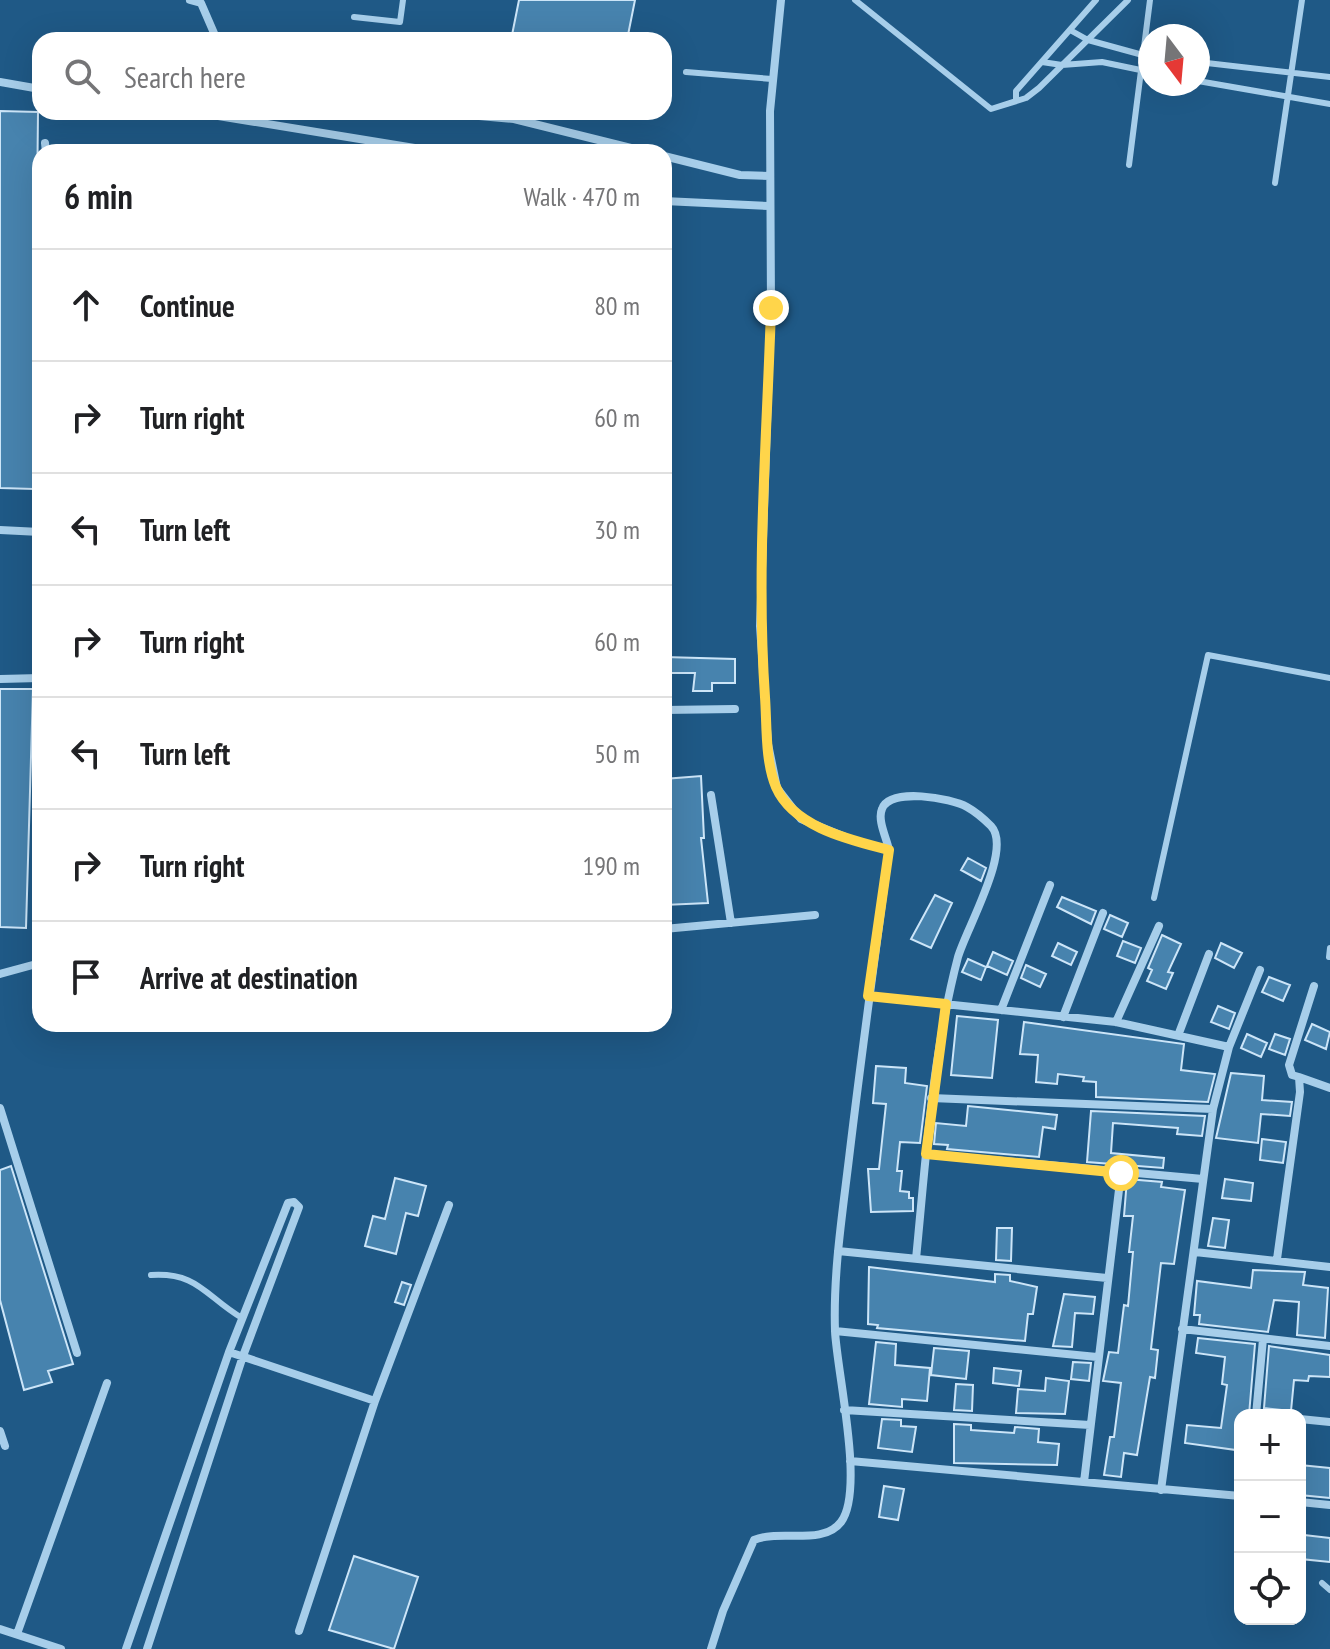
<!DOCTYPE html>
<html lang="en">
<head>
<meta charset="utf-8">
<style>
	body { margin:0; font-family:"PT Sans Narrow",sans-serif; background:#f2f2f2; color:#202124 }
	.controls { position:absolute; right:24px; bottom:24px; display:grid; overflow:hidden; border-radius:16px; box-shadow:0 8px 32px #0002 }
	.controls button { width:72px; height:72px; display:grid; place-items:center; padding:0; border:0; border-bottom:2px solid #e0e0e0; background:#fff; color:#202124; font:40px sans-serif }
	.compass { position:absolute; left:1138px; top:24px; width:72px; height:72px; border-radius:50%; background:#fff; box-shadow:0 8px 32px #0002; rotate:164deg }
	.stop { position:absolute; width:24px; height:24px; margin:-18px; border:6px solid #ffd54a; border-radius:50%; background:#fff }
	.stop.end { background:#ffd54a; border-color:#fff; box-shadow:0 2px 8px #0008 }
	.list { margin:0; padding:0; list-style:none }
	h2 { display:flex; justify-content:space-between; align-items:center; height:104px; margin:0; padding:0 32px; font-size:34px }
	h2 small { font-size:26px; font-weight:400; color:#757577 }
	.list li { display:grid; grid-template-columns:52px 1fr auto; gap:24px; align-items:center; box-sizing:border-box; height:112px; padding:0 32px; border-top:2px solid #e0e0e0 }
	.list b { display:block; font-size:30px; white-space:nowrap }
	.list em { font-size:26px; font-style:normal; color:#757577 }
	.icon { flex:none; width:44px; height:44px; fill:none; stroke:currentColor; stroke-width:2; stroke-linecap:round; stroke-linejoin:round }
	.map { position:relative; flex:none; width:1330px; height:1649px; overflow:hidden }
	.search { position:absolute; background:#fff; box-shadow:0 8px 32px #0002; left:32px; top:32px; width:640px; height:88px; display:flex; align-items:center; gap:20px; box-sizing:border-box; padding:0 28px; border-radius:24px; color:#757577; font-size:30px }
	.panel { position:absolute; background:#fff; box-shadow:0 8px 32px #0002; left:32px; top:144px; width:640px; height:888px; border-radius:24px }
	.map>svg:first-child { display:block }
</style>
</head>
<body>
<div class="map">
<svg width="1330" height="1649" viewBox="0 0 1330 1649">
	<rect width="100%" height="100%" fill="#1f5986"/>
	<path fill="#4783ae" stroke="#cce5f8" stroke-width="2" d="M519,0H635L627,40H511Z
		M0,111L38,112L34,489L0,488Z
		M664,657L735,659V683H712V691H693L695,673H664Z
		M0,689H33L26,928L0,927Z
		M701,776L704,838H701L708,903L664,905V845H667L664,779Z
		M968,858L986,868L981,881L961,870Z
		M935,895L952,903L931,948L911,939Z
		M1062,897L1096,911L1091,924L1057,907Z
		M1110,915L1128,923L1122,937L1104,929Z
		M1162,935L1181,944L1168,972L1173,973L1166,989L1147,981L1152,970L1148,968Z
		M1123,941L1141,948L1135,963L1117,956Z
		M1058,943L1077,952L1071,965L1052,956Z
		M1221,943L1242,953L1234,968L1215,958Z
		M993,952L1013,961L1007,975L987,966Z
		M968,959L986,967L981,980L962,972Z
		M1026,965L1046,974L1040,987L1021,978Z
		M1269,977L1290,985L1283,1001L1262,992Z
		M1218,1006L1235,1013L1229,1029L1211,1022Z
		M957,1016L998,1020L992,1078L951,1075Z
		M1024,1022L1184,1044L1181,1070L1215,1074L1208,1102L1096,1097V1082L1083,1081L1084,1077L1058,1074L1057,1084L1036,1082L1038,1055L1020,1054Z
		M1312,1024L1330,1032L1326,1049L1305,1040Z
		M1247,1034L1267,1043L1261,1057L1241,1048Z
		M1275,1034L1290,1039L1285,1055L1269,1049Z
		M876,1066L906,1068L905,1083L927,1086L920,1143L900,1142L897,1171H902L900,1191L909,1192V1198H913V1211L871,1212L868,1169H879L886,1104L873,1103Z
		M1231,1073L1264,1076L1262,1100L1292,1102L1290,1116L1261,1114L1258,1143L1216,1138Z
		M968,1106L1057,1115L1055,1129L1043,1127L1039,1157L947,1149L948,1145L934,1144L936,1123L966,1126Z
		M1091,1111L1205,1116L1202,1136L1177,1134L1178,1128L1113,1123L1111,1153L1164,1158L1163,1168L1087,1162Z
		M1262,1139L1286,1142L1283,1163L1260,1160Z
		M11,1166L73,1364L48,1371L52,1382L24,1390L0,1300V1170Z
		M395,1178L426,1186L418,1216L406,1213L396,1254L365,1246L373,1216L385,1219Z
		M1127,1179L1162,1182L1161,1187L1185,1190L1174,1264L1161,1263L1151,1349L1158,1350L1155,1378L1150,1377L1137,1455L1124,1453L1121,1477L1104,1475L1110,1437H1114L1121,1383L1103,1381L1109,1352L1118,1353L1124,1305L1128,1306L1133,1252H1129L1133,1216H1124Z
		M1225,1179L1253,1183L1251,1201L1222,1198Z
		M1213,1218L1229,1220L1225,1248L1208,1246Z
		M997,1228H1012L1011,1261L996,1260Z
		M869,1267L995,1282V1274L1010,1275V1281L1037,1287L1033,1314H1028L1025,1341L877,1328L878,1325L868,1324Z
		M1253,1270L1305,1272L1303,1285L1328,1288L1325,1338L1297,1335L1299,1302L1274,1300L1268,1332L1199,1324L1200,1315H1194L1197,1281L1251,1288Z
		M402,1282L411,1285L404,1305L395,1302Z
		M1064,1294L1095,1297L1093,1314L1075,1313L1072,1347L1053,1346Z
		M1198,1338L1255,1344L1249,1415H1240L1236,1450L1185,1443L1187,1425L1221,1428L1227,1385L1222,1384L1225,1357L1196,1353Z
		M876,1342L896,1344L895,1365L930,1368L927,1401L902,1399V1407L869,1404Z
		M1269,1346L1330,1355V1377L1309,1376L1308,1381L1294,1380L1291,1411L1264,1408Z
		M934,1348L969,1351L966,1379L931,1375Z
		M1073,1362L1091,1363L1089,1381L1071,1379Z
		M994,1368L1021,1371L1019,1386L993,1383Z
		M1046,1378L1069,1381L1065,1414L1016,1413L1018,1389L1045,1391Z
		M956,1384L973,1385L972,1411L954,1410Z
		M882,1419L901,1420V1426L916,1427L912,1452L878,1448Z
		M954,1424L971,1425V1430L1014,1433L1015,1427L1039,1429L1038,1442L1059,1444L1057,1465L954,1463Z
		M1300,1465L1330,1468V1498L1300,1495Z
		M884,1486L904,1489L898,1520L879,1517Z
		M1304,1535L1330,1538V1562L1301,1559Z
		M354,1556L418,1577L394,1649L329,1630Z"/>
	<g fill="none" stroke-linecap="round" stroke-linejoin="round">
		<path stroke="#a7ceea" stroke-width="6" d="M855,0L991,109L1026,98L1039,88L1128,0
			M354,17L400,22L403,0
			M1070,30L1088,40L1150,57
			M1042,62L1062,65L1102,62L1150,72
			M1198,62L1330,77
			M686,72L772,79
			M1198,81L1330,104
			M1016,100V91L1096,0
			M1129,165L1150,0
			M1275,183L1302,0
			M1154,898L1208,655L1330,678
			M1329,957L1330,948
			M151,1275C198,1272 205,1296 242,1318
			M1322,1583L1330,1590"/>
		<path stroke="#a7ceea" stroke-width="8" d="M190,0L201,3L217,40
			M781,0L770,111L771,308L760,626L768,744L777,788L801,819L855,841L889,850
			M0,82L40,89
			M194,112L439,152
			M434,112L514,119L647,152
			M45,143L46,152
			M664,156L740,175L769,176
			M664,201L768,206
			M0,530L40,532
			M0,679L40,678
			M664,710L735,709
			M711,795L731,923
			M664,929L815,915
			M0,974L40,963
			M868,996L1116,1022L1229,1047
			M1001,1010L1050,885
			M1063,1017L1103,913
			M1116,1022L1159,926
			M1179,1033L1209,954
			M1299,1077L1330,1088
			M931,1098L1213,1109
			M0,1108L77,1353
			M926,1154L1203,1179
			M838,1251L1107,1278
			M1195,1252L1330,1267
			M1277,1259L1300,1092L1299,1077L1292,1075L1289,1065L1314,986
			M1182,1329L1330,1346
			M835,1331L1097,1357
			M229,1352L375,1401
			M844,1410L1090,1425
			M1256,1415L1263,1339
			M1300,1419L1330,1422
			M0,1431L5,1446
			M850,1461L1240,1496
			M1084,1482L1121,1173
			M1161,1490L1213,1109L1229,1047L1260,970
			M1300,1502L1330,1505
			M0,1629L61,1649
			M299,1631L375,1401L449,1205
			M17,1634L107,1383
			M126,1649L229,1352L288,1203L294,1202L299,1207L243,1356L147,1649
			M711,1649L723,1611L754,1540C779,1529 823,1546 841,1522C865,1490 837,1373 835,1331C833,1271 843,1210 850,1150C862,1050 876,950 889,850C887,839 877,820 882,809C890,787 951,798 967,807C976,812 984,819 991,826C1013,849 966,929 958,957C932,1056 926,1158 916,1259"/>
	</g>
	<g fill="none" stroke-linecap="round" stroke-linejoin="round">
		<path stroke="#ffd54a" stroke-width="10" d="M771,308C767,438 756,568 765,697C767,725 765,761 776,787C794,828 851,840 889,850L868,996L946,1004L926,1154L1121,1173"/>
	</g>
</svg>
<div class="controls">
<button>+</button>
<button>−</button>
<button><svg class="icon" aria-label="locate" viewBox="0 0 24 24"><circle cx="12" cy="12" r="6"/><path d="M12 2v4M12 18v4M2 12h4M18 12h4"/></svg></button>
</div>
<svg class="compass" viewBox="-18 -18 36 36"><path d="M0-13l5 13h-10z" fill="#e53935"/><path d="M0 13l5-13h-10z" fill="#757577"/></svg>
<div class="stop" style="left:1121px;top:1173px"></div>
<div class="stop end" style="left:771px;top:308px"></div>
<div class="search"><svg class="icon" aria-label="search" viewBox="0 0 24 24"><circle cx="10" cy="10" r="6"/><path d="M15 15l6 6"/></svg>Search here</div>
<section class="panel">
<h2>6 min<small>Walk · 470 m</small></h2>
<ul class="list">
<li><svg class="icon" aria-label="ahead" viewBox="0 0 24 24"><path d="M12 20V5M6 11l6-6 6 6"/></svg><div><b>Continue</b></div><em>80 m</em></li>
<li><svg class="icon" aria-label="right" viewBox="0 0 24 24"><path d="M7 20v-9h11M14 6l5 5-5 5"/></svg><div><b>Turn right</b></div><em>60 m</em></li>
<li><svg class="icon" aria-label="left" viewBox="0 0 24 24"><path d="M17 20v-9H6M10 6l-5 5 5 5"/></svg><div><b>Turn left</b></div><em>30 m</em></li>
<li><svg class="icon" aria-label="right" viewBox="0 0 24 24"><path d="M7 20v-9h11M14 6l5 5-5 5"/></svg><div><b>Turn right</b></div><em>60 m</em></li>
<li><svg class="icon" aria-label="left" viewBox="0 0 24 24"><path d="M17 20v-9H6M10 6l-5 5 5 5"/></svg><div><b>Turn left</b></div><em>50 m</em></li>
<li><svg class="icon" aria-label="right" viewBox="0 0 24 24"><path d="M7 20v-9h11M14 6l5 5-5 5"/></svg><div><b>Turn right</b></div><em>190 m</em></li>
<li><svg class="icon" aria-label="arrive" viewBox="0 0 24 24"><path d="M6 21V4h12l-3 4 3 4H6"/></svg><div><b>Arrive at destination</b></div></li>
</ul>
</section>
</div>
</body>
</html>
